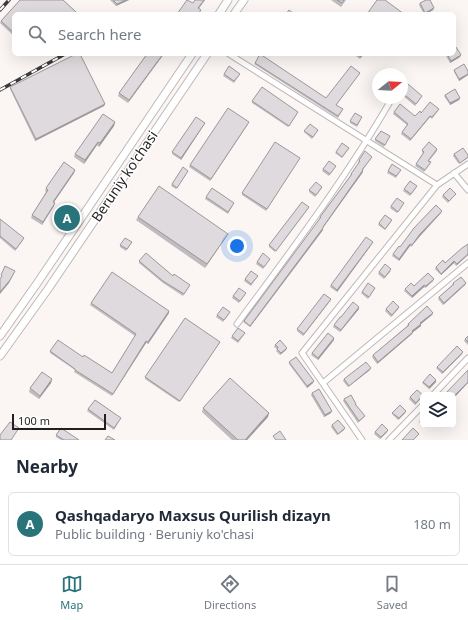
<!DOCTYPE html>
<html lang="en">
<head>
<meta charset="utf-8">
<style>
	body { margin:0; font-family:"Noto Sans",sans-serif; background:#f6f6f7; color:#1f2937 }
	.controls { position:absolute; right:12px; bottom:12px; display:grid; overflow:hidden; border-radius:6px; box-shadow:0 4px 16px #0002 }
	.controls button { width:36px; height:36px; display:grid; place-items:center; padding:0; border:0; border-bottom:1px solid #e0e1e3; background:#fff; color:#1f2937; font:20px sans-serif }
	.compass { position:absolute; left:372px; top:68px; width:36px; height:36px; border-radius:50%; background:#fff; box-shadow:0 4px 16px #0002; rotate:72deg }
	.scale { position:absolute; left:12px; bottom:10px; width:94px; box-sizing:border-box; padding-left:4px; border:2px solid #211f1f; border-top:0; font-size:11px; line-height:14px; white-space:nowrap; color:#211f1f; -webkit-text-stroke:3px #fff; paint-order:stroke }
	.you { position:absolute; left:237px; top:246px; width:14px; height:14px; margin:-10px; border:3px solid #fff; border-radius:50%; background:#1a73e8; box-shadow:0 0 0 6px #1a73e833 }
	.badge { display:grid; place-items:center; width:26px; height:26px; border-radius:50%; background:#29737a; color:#fff; font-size:13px; font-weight:700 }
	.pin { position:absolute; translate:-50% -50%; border:2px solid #fff; box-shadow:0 1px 4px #0006 }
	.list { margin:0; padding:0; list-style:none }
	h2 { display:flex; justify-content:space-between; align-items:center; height:52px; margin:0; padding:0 16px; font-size:17px }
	h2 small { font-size:13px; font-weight:400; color:#747a83 }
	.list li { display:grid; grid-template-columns:26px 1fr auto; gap:12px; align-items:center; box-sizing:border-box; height:64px; margin:0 8px 8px; padding:0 8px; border:1px solid #e0e1e3; border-radius:6px }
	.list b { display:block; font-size:15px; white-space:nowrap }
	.list p { margin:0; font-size:13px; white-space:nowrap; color:#747a83 }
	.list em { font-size:13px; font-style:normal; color:#747a83 }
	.icon { flex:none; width:22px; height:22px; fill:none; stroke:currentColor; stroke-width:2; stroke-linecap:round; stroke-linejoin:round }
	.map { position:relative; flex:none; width:468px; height:440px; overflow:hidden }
	.search { position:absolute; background:#fff; box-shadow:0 4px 16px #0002; left:12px; right:12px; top:12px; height:44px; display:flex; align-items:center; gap:10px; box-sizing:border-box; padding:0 14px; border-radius:6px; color:#747a83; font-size:15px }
	.sheet { height:124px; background:#fff }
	nav { display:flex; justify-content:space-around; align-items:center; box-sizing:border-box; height:56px; border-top:1px solid #e0e1e3; background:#fff; font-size:11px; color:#747a83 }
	nav a { display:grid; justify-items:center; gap:2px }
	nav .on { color:#29737a }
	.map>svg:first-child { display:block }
</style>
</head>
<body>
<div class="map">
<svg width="468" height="440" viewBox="0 0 468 440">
	<rect width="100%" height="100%" fill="#fbf5f3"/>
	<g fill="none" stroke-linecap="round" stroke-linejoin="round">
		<defs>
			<path id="minor" d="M229,54L437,185
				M454,173L468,190
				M237,324C291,251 346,178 391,100
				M323,383L468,263
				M433,395L468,358
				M362,440L302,353L437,185L468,164
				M389,440L423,405"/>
			<path id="secondary" d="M219,14L228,0
				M234,14L244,0
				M0,336L38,282L192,54
				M0,356L48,289L207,54"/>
		</defs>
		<use href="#minor" stroke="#bfb9b7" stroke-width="7"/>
		<use href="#secondary" stroke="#bfb9b7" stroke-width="9"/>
		<use href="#minor" stroke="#fff" stroke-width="5"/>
		<use href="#secondary" stroke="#fff" stroke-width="7"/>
		<defs>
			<path id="rail" d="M0,10L9,0
				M0,90L65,54"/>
		</defs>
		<use href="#rail" stroke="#3c3939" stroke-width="3.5"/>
		<use href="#rail" stroke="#fff" stroke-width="2" stroke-dasharray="6" stroke-linecap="butt"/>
	</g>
	<path fill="#bfbbbf" d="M20,0H63L76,12L75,14H14V36L0,23L1,21Z
		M110,0H129L116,6Z
		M331,0H346L341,7Z
		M420,3L434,8L433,10L426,14H424L419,5Z
		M147,54L128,103L118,96L119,93Z
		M353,54H364L360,59Z
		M445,54H454L460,57L450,63Z
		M255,63L326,98L360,73L359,74L336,105L342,111L338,118L254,64Z
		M454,70L468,71V75L459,81L454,72Z
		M224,74H240L234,83L223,76Z
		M402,79L422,96L421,98L415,106L402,95Z
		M10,87L105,104L104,106L35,141L10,89Z
		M445,95L460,98L459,100L450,105L444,96Z
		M252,101L297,114L288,127L252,103Z
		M439,109L438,111L432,119L430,117L410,141L401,134L402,132L407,125L393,114L394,112L415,116L421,113Z
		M361,119L357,127L350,123V121Z
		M115,122L114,126L99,147L97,145L84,164L74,157L75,154Z
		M205,123L181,160L172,154V152Z
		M248,124L210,181L189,167L190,165Z
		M318,130L312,139L304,132V131Z
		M390,136L384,147L375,141V139Z
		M349,148L348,150L342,158L335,153L336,152Z
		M437,149V151L429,161L431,162L430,164L424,172L415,166L423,153L422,152V150Z
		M454,154L468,157V158L459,164L453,156Z
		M372,157L371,158L363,170V172L323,228V230L250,327L243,322L244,321L320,219H319L320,217L350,176L351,174L359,162H358L359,160Z
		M299,159L266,211L242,195V193Z
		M336,166L329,176L322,171L323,169Z
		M75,170L74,173L54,202L55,203L54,206L42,225L31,218L32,215L46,192L45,191L46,188Z
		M401,170L396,178L387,173L388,171Z
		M187,173L176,189L171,186L172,184Z
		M322,188L315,197L309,192V190Z
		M416,188L410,196L403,191L404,189Z
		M456,194L455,195L448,203L442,197L443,195Z
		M206,197L234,203L228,214L205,199Z
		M403,205L397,213L390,208L391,206Z
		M309,207L308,209L275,252L269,247V245Z
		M441,213L420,236L411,247L410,246L399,261L392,256L393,254L400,247Z
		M138,217L226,237L205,268L136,220Z
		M0,219L23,240L15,251L0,238Z
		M391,222L385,230L378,225L379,223Z
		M131,244L126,251L120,247V245Z
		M372,244L337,292L330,287L331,285Z
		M468,244V255L456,266L454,263L441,275L435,269L436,267L445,263Z
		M269,260L263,269L256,264L257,262Z
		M139,261L189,286L183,296L163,283L139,263Z
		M391,271L384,279L378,274L379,272Z
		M258,276L251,286L244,281L245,279Z
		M433,281L425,288L424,287L412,298L404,291L405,289Z
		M453,283H466L465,285L443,305L438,299L439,297L452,285Z
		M375,288L374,290L368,299L361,293L362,292Z
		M246,293L239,303L232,298L233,296Z
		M331,299L330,301L303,336L297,331V329Z
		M91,303L169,313L148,344L146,343L112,396L74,372L75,370L50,353V351L83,357L112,373L135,336L90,305Z
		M399,307L398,309L391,317L385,311L386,309Z
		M359,309L340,332L333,327L334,325L341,317Z
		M230,312L229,314L223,322L216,317L217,315Z
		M433,313L432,315L421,323V326L413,332L412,334L377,364L372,357L373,355L407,326L408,324Z
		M244,335L238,343L231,338L232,336Z
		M468,336V345L464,341L465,339Z
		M334,340L318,360L311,355L312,353Z
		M220,342L179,402L145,379V377Z
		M275,345L286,350L280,355L276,351L277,349L274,347Z
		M462,354L442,374L436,368L437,367Z
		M289,362L313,383L307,388L289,364Z
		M370,370L348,387L343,381L344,379Z
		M52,379L51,383L39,399L29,392L30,388Z
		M436,380V382L429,389L422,383L423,382Z
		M312,393L331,413L324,417L311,395Z
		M423,395L422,397L415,405L409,399L410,397Z
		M344,399L356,404V405L365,416L358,423L343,401Z
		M203,408L268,417L247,440H232L202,412Z
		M88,409L121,418L114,430L87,411Z
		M406,411L405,413L398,420L392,414V413Z
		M423,416V425H427L425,427L419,422L420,420Z
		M332,425L344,430L337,435L331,427Z
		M388,430L387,432L380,439L374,434L375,432Z
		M56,435L79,440H61L56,437Z"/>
	<path fill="#9b999b" d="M126,0H129L116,6L117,4Z
		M204,0H205L197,11L198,8Z
		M434,8L433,10L426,14H425V13Z
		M163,54H164L128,103L129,100Z
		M461,55L460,57L450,63L451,61Z
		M468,74V75L459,81V79Z
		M460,98L459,100L450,105V103Z
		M105,104L104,106L35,141L36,139Z
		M430,116V117L410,141L411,139Z
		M115,122L114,126L99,147L100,143Z
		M249,122L248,124L210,181L211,179Z
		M205,123L204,125L181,160V158Z
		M98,142L97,145L84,164L85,160Z
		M75,170L74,173L52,205L53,202Z
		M363,170V172L322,229L323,227Z
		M55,203L54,206L42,225L43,222Z
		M442,211L441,213L420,236L411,247L412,245L420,234Z
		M323,228V230L250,327V326Z
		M228,234L226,237L205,268L207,264Z
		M373,242L372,244L337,292V290Z
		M410,244V246L399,261V259Z
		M468,254V255L456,266L457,264Z
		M454,261V263L441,275V274Z
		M15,271L9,283L0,294V292Z
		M434,279L433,281L425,288L426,286Z
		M466,283L465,285L443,305L444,303Z
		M424,285V287L412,298V296Z
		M331,299L330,301L303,336L304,334Z
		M359,307V309L340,332L341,330Z
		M399,307L398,309L391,317L392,315Z
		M169,311V313L148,344V342Z
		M433,313L432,315L420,325V323Z
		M421,324V326L412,333V331Z
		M413,332L412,334L377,364L378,362Z
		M334,338V340L318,360V358Z
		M146,341V343L112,396L113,394Z
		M220,342L219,343L179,402L180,401Z
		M287,348L286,350L280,355L281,353Z
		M463,352L462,354L442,374L443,372Z
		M371,368L370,370L348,387L349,386Z
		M52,379L51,383L39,399L40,396Z
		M436,380V382L429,389V387Z
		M314,381L313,383L307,388V386Z
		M468,382V383L453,399V397Z
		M423,395L422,397L415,405L416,403Z
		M332,411L331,413L324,417L325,415Z
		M406,411L405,413L398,420L399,418Z
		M269,413L268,417L247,440H245Z
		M345,428L344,430L337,435L338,434Z
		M388,430L387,432L380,439L381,437Z"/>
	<path fill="#dedade" stroke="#9b999b" d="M20,0H63L76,12L74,14H14V33L1,21Z
		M113,0H126L117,4Z
		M187,0L193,3L195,0H204L198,8L201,10L198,14H177Z
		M337,0H344L342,3Z
		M377,0H385L404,14H367Z
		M426,0H430L434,8L425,13L420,3Z
		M289,10L294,14H286Z
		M456,47L461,55L451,61L447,54H454V48Z
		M76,54H80L105,104L36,139L10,87Z
		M147,54H163L129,100L119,93Z
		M260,54L326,98L351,66L360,73L336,105L343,109L338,116L255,63Z
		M356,54H363L361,57Z
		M464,64L468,71V74L459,79L454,70Z
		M229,66L240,74L234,81L224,74Z
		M402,79L422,96L416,104L402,93Z
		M262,87L298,112L289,126L252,101Z
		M455,89L460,98L450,103L445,95Z
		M430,102L439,109L432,117L430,116L411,139L402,132L408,124L394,112L400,104L415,116L420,111L421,113Z
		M228,108L249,122L211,179L190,165Z
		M355,113L362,117L357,125L350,121Z
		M103,114L115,122L100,143L98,142L85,160L75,154Z
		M196,117L205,123L181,158L172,152Z
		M310,124L318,130L313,137L304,131Z
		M381,131L390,136L385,145L375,139Z
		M275,142L300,158L267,209L242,193Z
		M429,142L437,149L428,161L431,162L425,170L416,164L424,152L422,150Z
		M342,143L349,148L342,157L336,152Z
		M463,148L468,155V157L460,163L454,154Z
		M365,151L372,157L362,170H363L323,227V228L250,326L244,321L321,217H320L352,174H351L360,161L359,160Z
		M329,161L336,166L330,174L323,169Z
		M64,162L75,170L53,202L55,203L43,222L32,215L48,190L46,188Z
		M392,164L401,170L396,176L388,171Z
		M183,167L188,171L177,188L172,184Z
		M410,181L417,186L411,194L404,189Z
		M316,182L322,187L316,195L309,190Z
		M159,186L228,234L207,264L138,217Z
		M212,188L234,203L228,212L206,197Z
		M450,188L456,194L449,201L443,195Z
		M397,198L404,203L398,212L391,206Z
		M302,202L309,207L276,251L269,245Z
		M436,205L442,211L420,234L412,245L410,244L399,259L393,254L399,246L400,247L414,228Z
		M385,215L392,220L385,229L379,223Z
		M0,219L24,238L16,249L0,236Z
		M366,237L373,242L337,290L331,285Z
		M125,238L132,242L127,249L120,245Z
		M468,244V254L457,264L454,261L441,274L436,267L443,260L445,263L462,248Z
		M146,253L173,276L174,274L190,285L184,294L163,281L139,261Z
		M263,253L270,259L264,267L257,262Z
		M385,264L391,269L385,277L379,272Z
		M5,266L15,271L10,280L0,292V279L2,276L1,275Z
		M251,271L258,276L251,284L245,279Z
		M112,272L169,311L148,342L146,341L113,394L75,370V369L50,351L58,340L83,357L84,355L112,373L136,334L91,303Z
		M428,273L434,279L426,286L424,285L412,296L405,289L411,283L414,286Z
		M461,277L466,283L444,303L439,297L454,284L453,283Z
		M368,283L375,288L369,297L362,292Z
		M239,288L246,293L240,301L233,296Z
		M324,294L331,299L304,334L297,329Z
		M393,301L399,307L392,315L386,309Z
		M353,302L359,307L341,330L334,325L340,317H341Z
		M427,306L433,313L420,323L421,324L412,331L413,332L378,362L373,355L409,325L408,324Z
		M223,307L230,312L224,320L217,315Z
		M185,318L220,342L180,401L145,377Z
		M238,328L245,333L238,341L232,336Z
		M328,333L334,338L318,358L312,353Z
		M468,336V342L465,339Z
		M280,340L287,348L281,353L277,349L278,347L275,345Z
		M457,346L463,352L443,372L437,367Z
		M296,357L314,381L307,386L289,362Z
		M366,362L371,368L349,386L344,379Z
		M468,370V382L453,397V395H444Z
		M42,372L52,379L40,396L30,388Z
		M430,374L436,380L429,387L423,382Z
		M230,378L269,413L245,440H238L203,408Z
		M319,389L332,411L325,415L312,393Z
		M417,390L423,395L416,403L410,397Z
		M351,395L356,404H355L365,416L359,421L344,399Z
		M95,400L121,418L114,428L88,409Z
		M400,405L406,411L399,418L392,413Z
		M423,416V423L420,420Z
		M338,420L345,428L338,434L332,425Z
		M10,422L19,428L11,440H0V435Z
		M382,424L388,430L381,437L375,432Z
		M61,428L79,440H64L56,435Z
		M413,428L419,434L413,440H402Z
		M280,431L286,440H276L273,436Z
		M108,436L115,440H105Z"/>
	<g text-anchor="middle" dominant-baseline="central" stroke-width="3" stroke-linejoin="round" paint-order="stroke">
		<g font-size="14" fill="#211f1f" stroke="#fff">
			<text transform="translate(124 176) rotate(-56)">Beruniy ko'chasi</text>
		</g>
	</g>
</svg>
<div class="controls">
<button><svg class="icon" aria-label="layers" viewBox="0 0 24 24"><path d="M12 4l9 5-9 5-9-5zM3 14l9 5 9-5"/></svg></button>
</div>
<svg class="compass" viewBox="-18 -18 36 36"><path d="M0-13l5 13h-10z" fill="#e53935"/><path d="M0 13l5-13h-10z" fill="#747a83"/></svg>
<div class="scale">100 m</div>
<div class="you"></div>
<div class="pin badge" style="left:67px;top:218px">A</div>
<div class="search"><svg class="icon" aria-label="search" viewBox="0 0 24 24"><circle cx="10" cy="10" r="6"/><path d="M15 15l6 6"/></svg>Search here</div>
</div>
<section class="sheet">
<h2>Nearby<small></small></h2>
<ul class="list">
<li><span class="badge">A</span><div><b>Qashqadaryo Maxsus Qurilish dizayn</b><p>Public building · Beruniy ko'chasi</p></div><em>180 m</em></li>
</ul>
</section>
<nav>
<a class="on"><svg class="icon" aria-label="map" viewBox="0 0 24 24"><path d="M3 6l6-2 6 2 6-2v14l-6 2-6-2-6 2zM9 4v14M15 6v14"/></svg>Map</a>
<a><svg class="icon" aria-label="directions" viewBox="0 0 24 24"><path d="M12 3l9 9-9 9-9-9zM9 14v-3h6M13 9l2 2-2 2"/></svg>Directions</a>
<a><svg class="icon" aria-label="saved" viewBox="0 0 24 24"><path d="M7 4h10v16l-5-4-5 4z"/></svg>Saved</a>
</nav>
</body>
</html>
